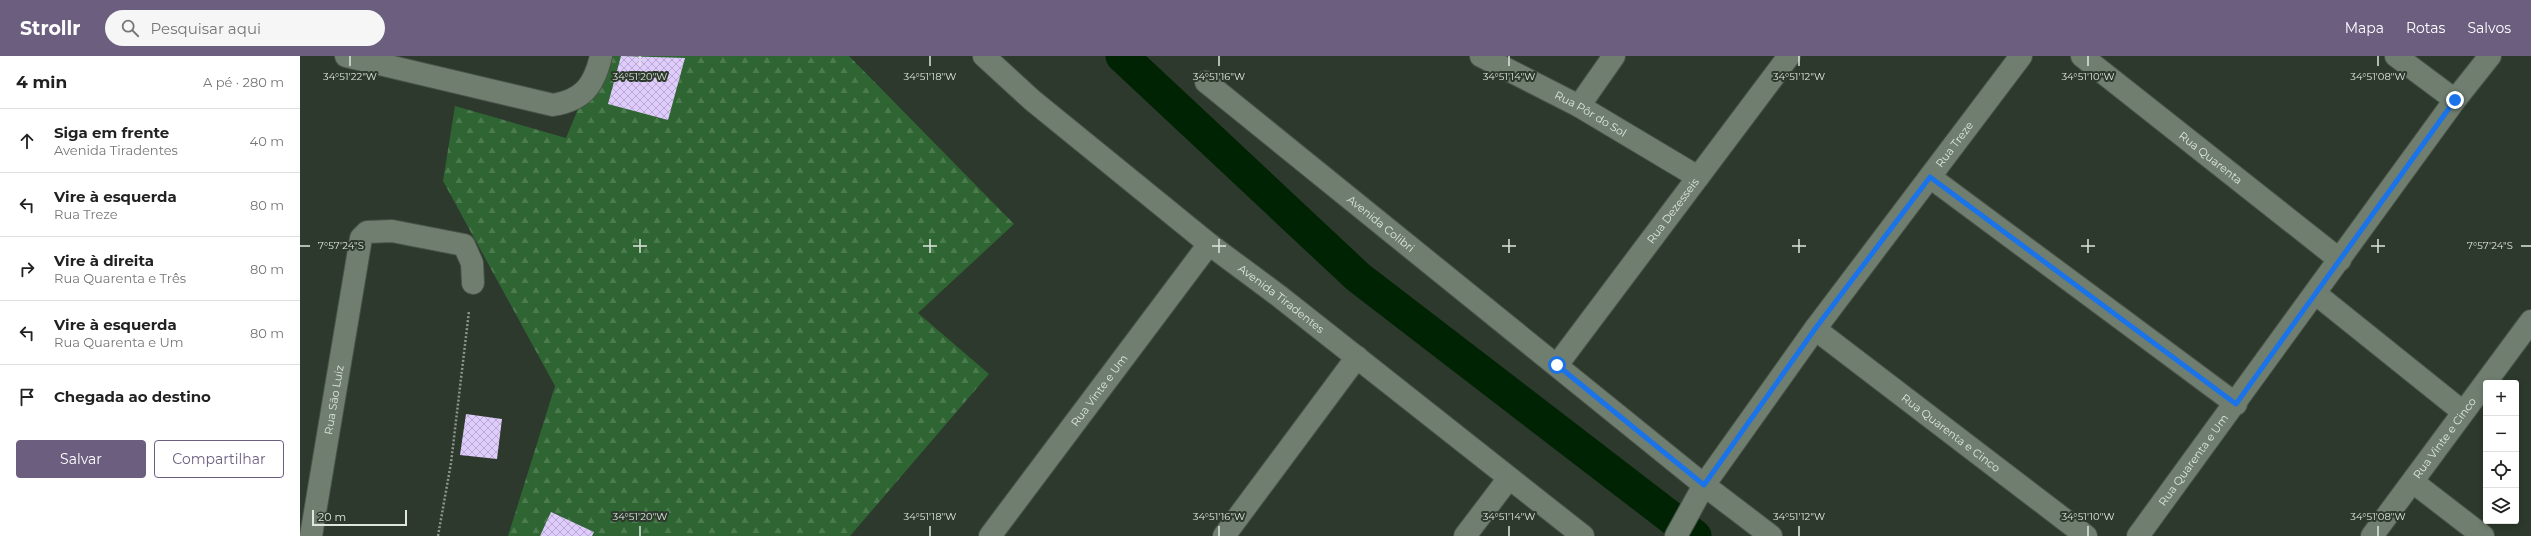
<!DOCTYPE html>
<html lang="pt">
<head>
<meta charset="utf-8">
<style>
	body { margin:0; font-family:Montserrat,sans-serif; background:#f6f6f6; color:#222 }
	.controls { position:absolute; right:12px; bottom:12px; display:grid; overflow:hidden; border-radius:4px; box-shadow:0 2px 6px #0003 }
	.controls button { width:36px; height:36px; display:grid; place-items:center; padding:0; border:0; border-bottom:1px solid #e0e0e0; background:#fff; color:#222; font:20px sans-serif }
	.scale { position:absolute; left:12px; bottom:10px; width:95px; box-sizing:border-box; padding-left:4px; border:2px solid #dee6de; border-top:0; font-size:11px; line-height:14px; white-space:nowrap; color:#dee6de; -webkit-text-stroke:3px #2c392c; paint-order:stroke }
	.stop { position:absolute; width:12px; height:12px; margin:-9px; border:3px solid #1a73e8; border-radius:50%; background:#fff }
	.stop.end { background:#1a73e8; border-color:#fff; box-shadow:0 1px 4px #0008 }
	.list { margin:0; padding:0; list-style:none }
	h2 { display:flex; justify-content:space-between; align-items:center; height:52px; margin:0; padding:0 16px; font-size:17px }
	h2 small { font-size:13px; font-weight:400; color:#767676 }
	.list li { display:grid; grid-template-columns:26px 1fr auto; gap:12px; align-items:center; box-sizing:border-box; height:64px; padding:0 16px; border-top:1px solid #e0e0e0 }
	.list b { display:block; font-size:15px; white-space:nowrap }
	.list p { margin:0; font-size:13px; white-space:nowrap; color:#767676 }
	.list em { font-size:13px; font-style:normal; color:#767676 }
	.actions { display:flex; gap:8px; padding:12px 16px }
	.actions a { flex:1; padding:9px 0; border:1px solid #6b5e7f; border-radius:4px; text-align:center; font-size:14px; color:#6b5e7f }
	.actions .main { background:#6b5e7f; color:#fff }
	.icon { flex:none; width:22px; height:22px; fill:none; stroke:currentColor; stroke-width:2; stroke-linecap:round; stroke-linejoin:round }
	.map { position:relative; flex:none; width:2231px; height:480px; overflow:hidden }
	header { display:flex; align-items:center; gap:24px; box-sizing:border-box; height:56px; padding:0 20px; background:#6b5e7f; color:#fff }
	header strong { font-size:19px }
	nav { display:flex; gap:22px; margin-inline-start:auto; font-size:14px }
	.search { width:280px; height:36px; background:#f6f6f6; display:flex; align-items:center; gap:10px; box-sizing:border-box; padding:0 14px; border-radius:22px; color:#767676; font-size:15px }
	main { display:flex }
	aside { flex:1; background:#fff }
	.map>svg:first-child { display:block }
</style>
</head>
<body>
<header>
<strong>Strollr</strong>
<div class="search"><svg class="icon" aria-label="search" viewBox="0 0 24 24"><circle cx="10" cy="10" r="6"/><path d="M15 15l6 6"/></svg>Pesquisar aqui</div>
<nav><a>Mapa</a><a>Rotas</a><a>Salvos</a></nav>
</header>
<main>
<aside>
<h2>4 min<small>A pé · 280 m</small></h2>
<ul class="list">
<li><svg class="icon" aria-label="ahead" viewBox="0 0 24 24"><path d="M12 20V5M6 11l6-6 6 6"/></svg><div><b>Siga em frente</b><p>Avenida Tiradentes</p></div><em>40 m</em></li>
<li><svg class="icon" aria-label="left" viewBox="0 0 24 24"><path d="M17 20v-9H6M10 6l-5 5 5 5"/></svg><div><b>Vire à esquerda</b><p>Rua Treze</p></div><em>80 m</em></li>
<li><svg class="icon" aria-label="right" viewBox="0 0 24 24"><path d="M7 20v-9h11M14 6l5 5-5 5"/></svg><div><b>Vire à direita</b><p>Rua Quarenta e Três</p></div><em>80 m</em></li>
<li><svg class="icon" aria-label="left" viewBox="0 0 24 24"><path d="M17 20v-9H6M10 6l-5 5 5 5"/></svg><div><b>Vire à esquerda</b><p>Rua Quarenta e Um</p></div><em>80 m</em></li>
<li><svg class="icon" aria-label="arrive" viewBox="0 0 24 24"><path d="M6 21V4h12l-3 4 3 4H6"/></svg><div><b>Chegada ao destino</b></div></li>
</ul>
<div class="actions"><a class="main">Salvar</a><a>Compartilhar</a></div>
</aside>
<div class="map">
<svg width="2231" height="480" viewBox="0 0 2231 480">
	<defs>
		<pattern id="forest-firs" width="22" height="20" patternUnits="userSpaceOnUse"><rect width="22" height="20" fill="#2f6533"/><path d="M5 1l3.5 6h-7zM16 11l3.5 6h-7z" fill="#4d7b50"/></pattern>
		<pattern id="building-cross-hatch" width="8" height="8" patternUnits="userSpaceOnUse"><rect width="8" height="8" fill="#dfccfc"/><path d="M0 0l8 8M0 8l8-8" fill="none" stroke="#b8aace"/></pattern>
	</defs>
	<rect width="100%" height="100%" fill="#2c392c"/>
	<path fill="url(#forest-firs)" d="M300,0H549L714,168L618,257L689,318L550,480H208L255,330L143,125L155,50L266,82Z"/>
	<g fill="none" stroke-linecap="round" stroke-linejoin="round">
		<path stroke="#002304" stroke-width="33" d="M822,0L1058,221L1395,480"/>
	</g>
	<path fill="url(#building-cross-hatch)" d="M321,0L385,2L368,64L308,48Z
		M166,358L202,363L197,403L160,399Z
		M251,456L294,476L292,480H240Z"/>
	<g fill="none" stroke-linecap="round" stroke-linejoin="round">
		<defs>
			<g id="minor">
				<path d="M46,0L253,49C283,44 294,30 301,0"/>
				<path id="s1" d="M684,0L732,44L909,188L979,240L1283,480"/>
				<path id="s2" d="M1181,0L1279,50L1398,121"/>
				<path id="s3" d="M1782,0L2040,204"/>
				<path d="M2096,0L2155,44"/>
				<path id="s4" d="M906,26L1404,429L1471,480"/>
				<path d="M1279,50L1314,0"/>
				<path d="M1630,121L1936,348"/>
				<path d="M2016,238L2163,356"/>
				<path id="s5" d="M1515,273L1786,480"/>
				<path id="s6" d="M1257,309L1489,0"/>
				<path d="M2113,426L2183,480"/>
				<path id="s7" d="M11,480L61,182L67,176L92,175L164,189L172,207L173,227"/>
				<path id="s8" d="M690,480L909,188"/>
				<path d="M924,480L1057,301"/>
				<path d="M1165,480L1209,422"/>
				<path id="s9" d="M1376,480L1404,429L1515,273L1721,0"/>
				<path id="s10" d="M1838,480L2155,44L2190,0"/>
				<path id="s11" d="M2072,480L2231,265"/>
			</g>
		</defs>
		<use href="#minor" stroke="#495349" stroke-width="24"/>
		<path stroke="#8c968c" stroke-width="2.5" stroke-dasharray="2 2" stroke-linecap="butt" d="M138,480L151,407L169,255"/>
		<use href="#minor" stroke="#6f7e6f" stroke-width="22"/>
	</g>
	<g fill="none" stroke-linecap="round" stroke-linejoin="round">
		<path stroke="#1a73e8" stroke-width="5" d="M1257,309L1404,429L1515,273L1630,121L1936,348L2155,44"/>
	</g>
	<path fill="none" stroke="#dee6de" stroke-width="1.5" d="M50,0V10M340,0V10M630,0V10M919,0V10M1209,0V10M1499,0V10M1788,0V10M2078,0V10M340,183V197M630,183V197M919,183V197M1209,183V197M1499,183V197M1788,183V197M2078,183V197M0,190H10M333,190H347M623,190H637M912,190H926M1202,190H1216M1492,190H1506M1781,190H1795M2071,190H2085M2221,190H2231M340,470V480M630,470V480M919,470V480M1209,470V480M1499,470V480M1788,470V480M2078,470V480"/>
	<g text-anchor="middle" dominant-baseline="central" stroke-width="4" stroke-linejoin="round" paint-order="stroke">
		<g font-size="11" fill="#dee6de" stroke="#2c392c">
			<text stroke="none"><textPath href="#s2" startOffset="124">Rua Pôr do Sol</textPath></text>
			<text stroke="none"><textPath href="#s9" startOffset="481">Rua Treze</textPath></text>
			<text stroke="none"><textPath href="#s3" startOffset="164">Rua Quarenta</textPath></text>
			<text stroke="none"><textPath href="#s6" startOffset="193">Rua Dezesseis</textPath></text>
			<text stroke="none"><textPath href="#s4" startOffset="225">Avenida Colibri</textPath></text>
			<text stroke="none"><textPath href="#s1" startOffset="384">Avenida Tiradentes</textPath></text>
			<text stroke="none"><textPath href="#s8" startOffset="182">Rua Vinte e Um</textPath></text>
			<text stroke="none"><textPath href="#s7" startOffset="138">Rua São Luiz</textPath></text>
			<text stroke="none"><textPath href="#s5" startOffset="171">Rua Quarenta e Cinco</textPath></text>
			<text stroke="none"><textPath href="#s11" startOffset="122">Rua Vinte e Cinco</textPath></text>
			<text stroke="none"><textPath href="#s10" startOffset="94">Rua Quarenta e Um</textPath></text>
		</g>
	</g>
	<g font-size="10" text-anchor="middle" fill="#dee6de" stroke="#2c392c" stroke-width="4" stroke-linejoin="round" paint-order="stroke">
		<text x="50" y="24">34°51'22"W</text>
		<text x="340" y="24">34°51'20"W</text>
		<text x="630" y="24">34°51'18"W</text>
		<text x="919" y="24">34°51'16"W</text>
		<text x="1209" y="24">34°51'14"W</text>
		<text x="1499" y="24">34°51'12"W</text>
		<text x="1788" y="24">34°51'10"W</text>
		<text x="2078" y="24">34°51'08"W</text>
		<text x="41" y="193">7°57'24"S</text>
		<text x="2190" y="193">7°57'24"S</text>
		<text x="340" y="464">34°51'20"W</text>
		<text x="630" y="464">34°51'18"W</text>
		<text x="919" y="464">34°51'16"W</text>
		<text x="1209" y="464">34°51'14"W</text>
		<text x="1499" y="464">34°51'12"W</text>
		<text x="1788" y="464">34°51'10"W</text>
		<text x="2078" y="464">34°51'08"W</text>
	</g>
</svg>
<div class="controls">
<button>+</button>
<button>−</button>
<button><svg class="icon" aria-label="locate" viewBox="0 0 24 24"><circle cx="12" cy="12" r="6"/><path d="M12 2v4M12 18v4M2 12h4M18 12h4"/></svg></button>
<button><svg class="icon" aria-label="layers" viewBox="0 0 24 24"><path d="M12 4l9 5-9 5-9-5zM3 14l9 5 9-5"/></svg></button>
</div>
<div class="scale">20 m</div>
<div class="stop" style="left:1257px;top:309px"></div>
<div class="stop end" style="left:2155px;top:44px"></div>
</div>
</main>
</body>
</html>
